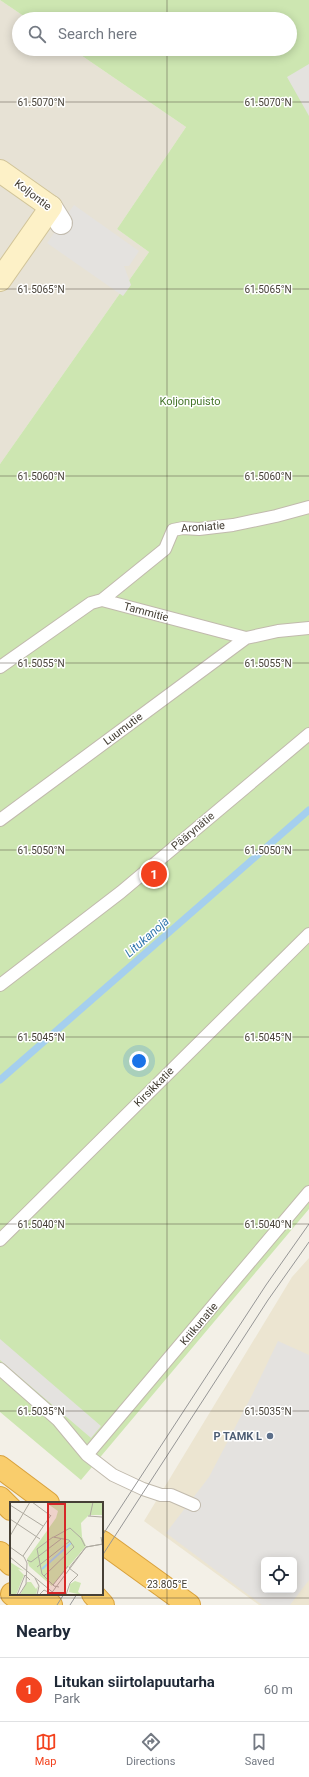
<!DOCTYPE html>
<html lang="en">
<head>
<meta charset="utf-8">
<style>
	body { margin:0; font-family:Roboto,sans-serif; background:#f2f2f3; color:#1f2937 }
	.controls { position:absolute; right:12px; bottom:12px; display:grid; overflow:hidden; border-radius:6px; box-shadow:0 2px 10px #0003 }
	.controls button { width:36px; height:36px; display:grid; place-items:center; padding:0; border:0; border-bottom:1px solid #e0e1e3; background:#fff; color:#1f2937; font:20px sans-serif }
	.you { position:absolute; left:139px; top:1061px; width:14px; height:14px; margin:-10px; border:3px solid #fff; border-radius:50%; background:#1a73e8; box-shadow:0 0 0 6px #1a73e833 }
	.badge { display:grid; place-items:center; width:26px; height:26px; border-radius:50%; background:#f3421e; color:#fff; font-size:13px; font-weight:700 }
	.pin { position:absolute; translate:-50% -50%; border:2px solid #fff; box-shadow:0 1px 4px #0006 }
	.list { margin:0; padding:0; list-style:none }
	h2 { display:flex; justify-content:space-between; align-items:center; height:52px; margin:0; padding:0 16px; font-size:17px }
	h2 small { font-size:13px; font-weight:400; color:#747a83 }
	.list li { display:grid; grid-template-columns:26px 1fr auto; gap:12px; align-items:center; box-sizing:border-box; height:64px; padding:0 16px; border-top:1px solid #e0e1e3 }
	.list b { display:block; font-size:15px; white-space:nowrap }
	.list p { margin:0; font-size:13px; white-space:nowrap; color:#747a83 }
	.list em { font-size:13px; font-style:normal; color:#747a83 }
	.icon { flex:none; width:22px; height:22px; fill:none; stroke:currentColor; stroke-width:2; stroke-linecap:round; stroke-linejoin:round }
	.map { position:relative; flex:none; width:309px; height:1605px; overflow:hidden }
	.search { position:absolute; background:#fff; box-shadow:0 2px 10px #0003; left:12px; right:12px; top:12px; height:44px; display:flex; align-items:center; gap:10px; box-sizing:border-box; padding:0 14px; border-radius:22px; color:#747a83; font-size:15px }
	.sheet { height:116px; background:#fff }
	nav { display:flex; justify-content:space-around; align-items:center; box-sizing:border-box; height:56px; border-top:1px solid #e0e1e3; background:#fff; font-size:11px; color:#747a83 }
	nav a { display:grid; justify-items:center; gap:2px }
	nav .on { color:#f3421e }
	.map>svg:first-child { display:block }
</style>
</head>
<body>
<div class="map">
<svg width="309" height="1605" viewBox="0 0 309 1605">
	<rect width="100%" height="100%" fill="#f3f0e7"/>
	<path fill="#e7e2d5" d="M0,0L28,19H19V49H72L186,127L117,229L149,252L0,464Z"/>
	<path fill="#ece5d1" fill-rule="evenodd" d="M309,1258V1605H259L144,1521L292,1277ZM264,1560H294V1590H264Z"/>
	<path fill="#cde6b1" d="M0,0H309V1209L81,1480L0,1412V464L149,252L117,229L186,127L72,49H290V19H28Z"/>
	<path fill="#e4e2df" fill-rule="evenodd" d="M309,64V116L287,77Z
		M74,205L139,251L129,266H124L131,285L123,296L47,243Z
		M0,1339L101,1426L91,1438L0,1360Z
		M278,1341L309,1355V1580L290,1605H262L166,1533L209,1477L252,1395ZM264,1560H294V1590H264Z"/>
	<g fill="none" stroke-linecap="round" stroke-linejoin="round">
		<path stroke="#a5cfee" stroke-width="7" d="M0,1080L309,810"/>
		<defs>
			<path id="lane" d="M102,600L165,549L173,530L183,528L199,529L233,525L276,516L309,507
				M0,667L91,603L102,600L246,638L278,631L309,628
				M0,820L246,638
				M0,985L121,892L309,734
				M0,1240L309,934
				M0,1369L58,1420L87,1455L113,1475L143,1489L161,1495H171L194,1505
				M87,1455L309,1192"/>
			<path id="street" d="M51,207L61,223"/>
			<path id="secondary" d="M0,171L51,207L0,280"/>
			<path id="highway" d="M0,1467L48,1503
				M0,1498L11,1509
				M102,1542L189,1605
				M0,1553L11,1564
				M12,1594L26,1605
				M40,1594L51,1605
				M93,1594L103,1605"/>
		</defs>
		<use href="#lane" stroke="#c1baad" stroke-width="14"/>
		<use href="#street" stroke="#c1baad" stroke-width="24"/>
		<use href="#secondary" stroke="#d1c498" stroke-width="24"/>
		<use href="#highway" stroke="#d8a13c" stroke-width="24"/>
		<use href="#lane" stroke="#fff" stroke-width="12"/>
		<use href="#street" stroke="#fff" stroke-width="22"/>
		<use href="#secondary" stroke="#fdf1c7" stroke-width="22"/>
		<use href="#highway" stroke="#f9cd6c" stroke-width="22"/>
		<path stroke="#969696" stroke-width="1" d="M102,1536L266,1285L309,1224
			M102,1556L268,1300L309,1242
			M57,1605L64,1594
			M70,1605L77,1594"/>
	</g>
	<path fill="none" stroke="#464036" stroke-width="1" stroke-opacity="0.45" d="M167,0V19M167,49V1605M0,102H309M0,289H309M0,476H309M0,663H309M0,850H309M0,1037H309M0,1224H309M0,1411H309M0,1598H309"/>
	<circle fill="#5c6f8a" stroke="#fff" stroke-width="1.5" cx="270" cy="1436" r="4"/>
	<g text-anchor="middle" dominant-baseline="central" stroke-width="3" stroke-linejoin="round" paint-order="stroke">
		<g font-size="11" fill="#464036" stroke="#fff">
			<text transform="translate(33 195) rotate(37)">Koljontie</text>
			<text transform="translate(203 527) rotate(-4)">Aroniatie</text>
			<text transform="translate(146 612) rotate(15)">Tammitie</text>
			<text transform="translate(123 729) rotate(-37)">Luumutie</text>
			<text transform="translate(193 831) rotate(-40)">Päärynätie</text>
			<text transform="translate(154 1087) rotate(-45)">Kirsikkatie</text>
			<text transform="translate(199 1324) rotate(-50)">Kriikunatie</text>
		</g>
		<g font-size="11" fill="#46762b" stroke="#fff">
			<text x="190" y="401">Koljonpuisto</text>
		</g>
		<g font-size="11" font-weight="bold" fill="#4e5e75" stroke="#fff" text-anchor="end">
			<text x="262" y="1436">P TAMK L</text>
		</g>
		<g font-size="12" font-style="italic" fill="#3378ae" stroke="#fff">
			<text transform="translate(147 937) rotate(-41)">Litukanoja</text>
		</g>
	</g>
	<g transform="translate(10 1502)">
		<rect width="93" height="93" fill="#f3f0e7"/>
		<path d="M35,0H93L92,13H79L71,21L72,35L76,44L42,84L19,64L17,57L46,16L48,9ZM0,60L14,69L8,67L14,73L6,93H0ZM24,79L28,84L26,93H10L17,80H21L26,87L28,84ZM65,79L71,81L68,90L72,93L59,90L60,82Z" fill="#cde6b1"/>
		<path fill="none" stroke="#a5cfee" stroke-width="2" d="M32,67L61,41"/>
		<path fill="none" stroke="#aeaaa0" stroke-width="1" d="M22,0L41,14M0,3L33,24M93,13V38M78,14L92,15M80,14L83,0M0,17L30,37M0,34L20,0M44,35L60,26L71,36L75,44M91,35L93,47M0,45L14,55L17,61L16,82L9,93M13,54L41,13M0,55L46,93M17,58L21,60L51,37M27,65L60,39M34,74L64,45L59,38L43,35L27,47L32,72L44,84L49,85M25,76L29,84L27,93M43,83L58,64M7,93L15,73L20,78M29,93L34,88L42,92M40,93L76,45L93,42M56,93L60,81L68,73L59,66L76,45L93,42"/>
		<path fill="#d62828" fill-opacity="0.15" stroke="#d62828" stroke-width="2" d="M38,2H55V91H38Z"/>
		<rect width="93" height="93" fill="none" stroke="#464036" stroke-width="2"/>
	</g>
	<g font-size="10" text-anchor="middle" fill="#464036" stroke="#fff" stroke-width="3" stroke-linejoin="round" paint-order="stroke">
		<text x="41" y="106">61.5070°N</text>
		<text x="268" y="106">61.5070°N</text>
		<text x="41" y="293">61.5065°N</text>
		<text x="268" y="293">61.5065°N</text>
		<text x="41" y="480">61.5060°N</text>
		<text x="268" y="480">61.5060°N</text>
		<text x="41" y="667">61.5055°N</text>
		<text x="268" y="667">61.5055°N</text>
		<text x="41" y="854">61.5050°N</text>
		<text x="268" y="854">61.5050°N</text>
		<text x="41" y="1041">61.5045°N</text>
		<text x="268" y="1041">61.5045°N</text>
		<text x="41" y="1228">61.5040°N</text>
		<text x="268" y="1228">61.5040°N</text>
		<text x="41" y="1415">61.5035°N</text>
		<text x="268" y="1415">61.5035°N</text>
		<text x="167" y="1588">23.805°E</text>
	</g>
</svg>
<div class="controls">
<button><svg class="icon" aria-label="locate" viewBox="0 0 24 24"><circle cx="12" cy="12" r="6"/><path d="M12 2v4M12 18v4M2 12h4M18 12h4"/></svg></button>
</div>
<div class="you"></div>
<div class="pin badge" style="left:154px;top:874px">1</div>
<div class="search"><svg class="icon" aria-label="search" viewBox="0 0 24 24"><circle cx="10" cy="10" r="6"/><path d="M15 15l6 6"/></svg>Search here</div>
</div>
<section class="sheet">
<h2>Nearby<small></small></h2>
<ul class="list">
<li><span class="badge">1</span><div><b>Litukan siirtolapuutarha</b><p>Park</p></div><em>60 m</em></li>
</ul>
</section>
<nav>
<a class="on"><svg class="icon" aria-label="map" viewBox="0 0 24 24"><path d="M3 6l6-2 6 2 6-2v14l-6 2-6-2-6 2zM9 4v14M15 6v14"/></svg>Map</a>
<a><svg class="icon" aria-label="directions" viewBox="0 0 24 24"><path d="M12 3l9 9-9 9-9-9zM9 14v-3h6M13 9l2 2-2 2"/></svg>Directions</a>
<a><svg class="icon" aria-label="saved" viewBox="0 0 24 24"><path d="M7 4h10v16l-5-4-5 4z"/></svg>Saved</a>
</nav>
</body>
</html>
